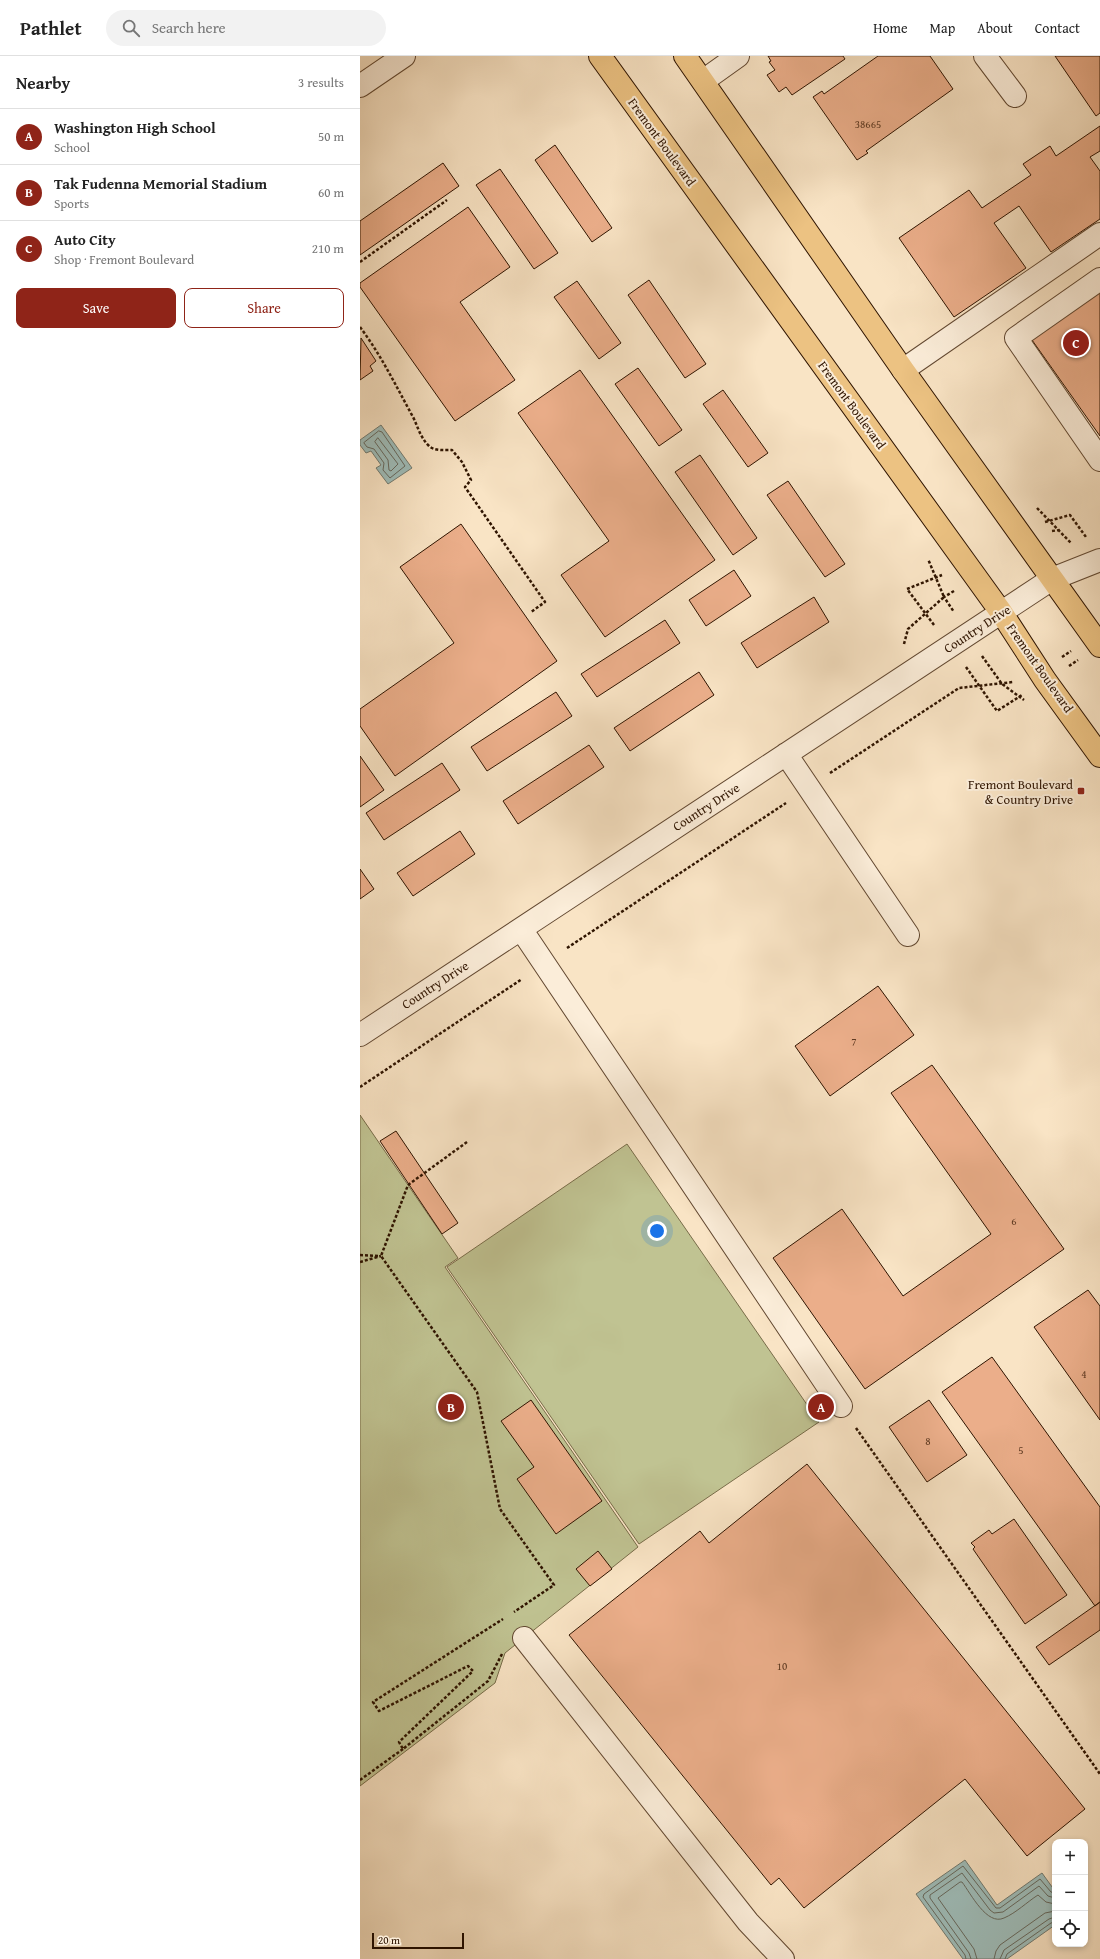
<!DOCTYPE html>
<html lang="en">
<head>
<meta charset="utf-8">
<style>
	body { margin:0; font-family:"Gentium Book Plus",serif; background:#f2f2f2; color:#222 }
	.controls { position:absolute; right:12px; bottom:12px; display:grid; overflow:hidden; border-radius:8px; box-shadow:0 2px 6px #0003 }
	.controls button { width:36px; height:36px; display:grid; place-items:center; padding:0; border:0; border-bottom:1px solid #e0e0e0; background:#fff; color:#222; font:20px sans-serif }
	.scale { position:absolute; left:12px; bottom:10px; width:92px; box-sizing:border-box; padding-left:4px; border:2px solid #2f1400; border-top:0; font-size:11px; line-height:14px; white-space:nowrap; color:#2f1400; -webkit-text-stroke:3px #fbedd9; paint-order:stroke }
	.you { position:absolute; left:297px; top:1175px; width:14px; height:14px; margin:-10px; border:3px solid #fff; border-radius:50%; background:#1a73e8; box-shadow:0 0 0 6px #1a73e833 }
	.badge { display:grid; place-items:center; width:26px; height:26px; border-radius:50%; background:#8f2418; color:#fff; font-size:13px; font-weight:700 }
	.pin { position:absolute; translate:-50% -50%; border:2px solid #fff; box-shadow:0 1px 4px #0006 }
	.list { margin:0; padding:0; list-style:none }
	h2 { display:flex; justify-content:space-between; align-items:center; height:52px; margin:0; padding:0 16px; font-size:17px }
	h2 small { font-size:13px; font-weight:400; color:#767676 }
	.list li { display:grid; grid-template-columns:26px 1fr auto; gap:12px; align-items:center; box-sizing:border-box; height:56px; padding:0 16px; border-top:1px solid #e0e0e0 }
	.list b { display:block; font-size:15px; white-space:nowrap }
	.list p { margin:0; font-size:13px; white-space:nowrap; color:#767676 }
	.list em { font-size:13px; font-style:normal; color:#767676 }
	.actions { display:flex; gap:8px; padding:12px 16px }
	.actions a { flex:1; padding:9px 0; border:1px solid #8f2418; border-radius:8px; text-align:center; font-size:14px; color:#8f2418 }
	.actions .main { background:#8f2418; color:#fff }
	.icon { flex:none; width:22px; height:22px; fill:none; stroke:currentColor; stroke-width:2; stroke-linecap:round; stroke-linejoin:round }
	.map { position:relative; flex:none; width:740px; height:1903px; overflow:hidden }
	header { display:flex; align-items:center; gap:24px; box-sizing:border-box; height:56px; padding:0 20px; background:#fff; border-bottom:1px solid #e0e0e0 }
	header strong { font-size:19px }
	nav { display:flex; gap:22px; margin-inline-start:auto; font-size:14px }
	.search { width:280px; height:36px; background:#f2f2f2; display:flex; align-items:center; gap:10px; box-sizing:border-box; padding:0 14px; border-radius:22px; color:#767676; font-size:15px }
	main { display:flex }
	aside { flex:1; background:#fff }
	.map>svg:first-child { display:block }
</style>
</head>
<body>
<header>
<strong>Pathlet</strong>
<div class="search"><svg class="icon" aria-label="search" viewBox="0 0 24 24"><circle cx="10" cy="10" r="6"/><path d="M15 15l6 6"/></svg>Search here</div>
<nav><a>Home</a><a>Map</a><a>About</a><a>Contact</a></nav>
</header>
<main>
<aside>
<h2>Nearby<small>3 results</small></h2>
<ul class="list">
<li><span class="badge">A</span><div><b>Washington High School</b><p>School</p></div><em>50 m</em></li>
<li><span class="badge">B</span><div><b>Tak Fudenna Memorial Stadium</b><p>Sports</p></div><em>60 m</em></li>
<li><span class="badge">C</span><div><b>Auto City</b><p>Shop · Fremont Boulevard</p></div><em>210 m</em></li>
</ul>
<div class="actions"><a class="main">Save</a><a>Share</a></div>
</aside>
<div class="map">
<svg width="740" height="1903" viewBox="0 0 740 1903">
	<rect width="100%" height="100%" fill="#f9e4c5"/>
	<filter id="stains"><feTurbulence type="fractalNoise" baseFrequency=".005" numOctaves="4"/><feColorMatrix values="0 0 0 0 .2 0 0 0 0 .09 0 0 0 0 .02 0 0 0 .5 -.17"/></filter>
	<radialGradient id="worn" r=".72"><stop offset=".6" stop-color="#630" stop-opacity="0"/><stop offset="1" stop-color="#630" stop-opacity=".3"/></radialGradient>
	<path fill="#c0c392" stroke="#786c49" d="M0,1059L98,1202L85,1211L278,1491L145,1597L135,1627L0,1730Z
		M267,1088L459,1366L279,1488L87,1211Z"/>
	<path fill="#9fbebb" stroke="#727a70" d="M21,369L52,412L28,428L16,412L21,409L11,395L6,397L0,389V384Z
		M605,1804L637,1849L682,1817L695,1835V1869L647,1903H603L556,1838Z"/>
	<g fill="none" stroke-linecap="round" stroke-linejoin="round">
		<path stroke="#67695e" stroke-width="1" d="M19,375L22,376L45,410L30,422L23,414L24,407L14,393L7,391L4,387Z
			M18,382L38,408L31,415L29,414L28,404L15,386Z
			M606,1903L605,1899L563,1841L564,1838L603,1810L636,1852H640L680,1823L691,1836L695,1837
			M611,1903L609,1897L570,1842V1839L602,1817L630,1854L634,1857L643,1856L679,1830L688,1840L695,1842
			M617,1903L614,1893L578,1842L600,1826H602C611,1838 627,1870 644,1862C656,1857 667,1846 678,1839L686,1846L695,1848
			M634,1903L636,1895L640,1889L685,1857L695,1855
			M640,1903L644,1894L689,1863L695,1861
			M645,1903L647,1898L691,1867L695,1866"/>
	</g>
	<path fill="#ebae8a" stroke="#2f1400" d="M408,0H483L485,3L432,39L426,31L419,36L407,19L415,14L409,6L411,5Z
		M518,0H570L593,33L506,95L508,97L497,104L453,41L462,35L464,38Z
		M695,0H740V57L736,60Z
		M740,70V95L730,101L740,115V163L691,196L659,150L634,167L666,212L594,261L539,182L609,134L622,152L671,119L663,108L690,90L696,100Z
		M195,89L252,172L232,186L175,104Z
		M83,107L99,130L0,199V165Z
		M140,113L198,197L174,213L116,129Z
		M108,151L150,211L100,246L155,324L95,365L0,231V227Z
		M289,224L346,308L325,322L268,239Z
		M217,225L261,287L239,303L194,241Z
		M740,236V380L672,284Z
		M1,282L16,305L10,310L13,315L0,324Z
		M278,312L322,374L299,390L255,328Z
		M220,314L355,504L245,581L201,519L249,485L158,357Z
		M363,334L408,397L388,411L343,348Z
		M340,399L397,482L373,499L315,416Z
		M428,425L485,508L465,521L407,439Z
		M101,468L197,605L35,720L0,670V653L94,587L40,511Z
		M374,514L391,540L346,570L329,544Z
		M454,541L469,566L397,612L381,587Z
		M305,564L320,587L237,641L221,618Z
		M339,616L354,639L270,695L254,672Z
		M196,636L212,660L127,715L111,691Z
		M229,689L244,711L158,768L143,745Z
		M0,700L24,734L0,751Z
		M82,707L100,734L24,784L6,757Z
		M100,775L115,798L53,840L37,817Z
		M0,813L14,833L0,843Z
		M518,930L554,979L470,1040L435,990Z
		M572,1009L704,1193L505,1333L413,1202L482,1153L543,1240L631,1178L531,1037Z
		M36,1075L98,1167L82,1178L20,1085Z
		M728,1234L740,1250V1364L674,1271Z
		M632,1301L740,1451V1546L735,1550L582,1336Z
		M171,1344L242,1445L196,1478L157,1423L174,1411L141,1365Z
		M569,1344L607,1399L567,1426L529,1371Z
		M447,1408L725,1753L667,1800L605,1723L444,1852L419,1822L411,1829L209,1579L340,1475L349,1487Z
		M654,1463L707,1539L665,1568L613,1493L615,1491L611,1487L629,1474L632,1478Z
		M238,1495L252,1513L230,1530L216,1513Z
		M740,1546V1574L689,1609L676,1591Z"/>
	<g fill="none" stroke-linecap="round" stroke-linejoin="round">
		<defs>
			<path id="minor" d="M625,0L655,40
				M343,25L378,0
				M0,30L44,0
				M740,223L656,282L740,404
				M543,314L740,178
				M426,698L548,879
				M161,873L481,1350
				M0,979L692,523L740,504
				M164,1582L388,1866L423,1903"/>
			<path id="major" d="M240,0L641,556L685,624L740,700
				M325,0L543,314L740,590"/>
		</defs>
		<use href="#minor" stroke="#624831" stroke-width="24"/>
		<use href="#major" stroke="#2f1400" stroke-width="24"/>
		<path stroke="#2f1400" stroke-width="2.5" stroke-dasharray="3 2" stroke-linecap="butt" d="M0,206L87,144
			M0,271C21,299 36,330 53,361C58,371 60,381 69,390C74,395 85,394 92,394L102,406L111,424L105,431L185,546L171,556
			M677,452L711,487
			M685,466L710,459L726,481
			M692,475L700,474
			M594,535L584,541L594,556
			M574,569L547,533L582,519
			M544,588L548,573L584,541L568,503
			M622,600L642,628L664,644
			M702,601L711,595
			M709,610L718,604
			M606,611L637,655L662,639
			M470,717L599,632L653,626
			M207,892L426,747
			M0,1031L162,923
			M107,1086L48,1129L21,1200L117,1336L140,1453L194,1529L154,1556
			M0,1199L19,1200
			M0,1206L21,1200
			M496,1372L740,1718
			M142,1598L128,1625L43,1693L39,1686L113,1615L108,1610L19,1655L13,1646L143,1563
			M0,1724L43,1693"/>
		<use href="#minor" stroke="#fbedd9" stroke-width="22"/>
		<use href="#major" stroke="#ecc282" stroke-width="22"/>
	</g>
	<rect fill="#8f2418" stroke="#fbedd9" stroke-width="1.5" x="717" y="731" width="8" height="8" rx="2"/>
	<g text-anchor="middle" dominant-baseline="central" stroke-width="4" stroke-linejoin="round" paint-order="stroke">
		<g font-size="11" fill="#5e3a22">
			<text x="508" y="68">38665</text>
			<text x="494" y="985">7</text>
			<text x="654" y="1165">6</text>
			<text x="724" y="1318">4</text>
			<text x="568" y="1385">8</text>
			<text x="661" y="1394">5</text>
			<text x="422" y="1610">10</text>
		</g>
		<g font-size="13" fill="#2f1400" stroke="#fbedd9">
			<text transform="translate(302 86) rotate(54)">Fremont Boulevard</text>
			<text transform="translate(492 349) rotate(54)">Fremont Boulevard</text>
			<text transform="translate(617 573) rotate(-33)">Country Drive</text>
			<text transform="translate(680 612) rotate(55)">Fremont Boulevard</text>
			<text transform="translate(346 751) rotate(-33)">Country Drive</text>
			<text transform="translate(75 929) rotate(-33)">Country Drive</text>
		</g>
		<g font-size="13" fill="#2f1400" stroke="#fbedd9" text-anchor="end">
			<text x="713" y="728">Fremont Boulevard<tspan x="713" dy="15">&amp; Country Drive</tspan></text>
		</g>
	</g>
	<rect width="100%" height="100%" filter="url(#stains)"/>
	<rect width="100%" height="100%" fill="url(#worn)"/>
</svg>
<div class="controls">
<button>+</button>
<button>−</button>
<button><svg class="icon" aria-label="locate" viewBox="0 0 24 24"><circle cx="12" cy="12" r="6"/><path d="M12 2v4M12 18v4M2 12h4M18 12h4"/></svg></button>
</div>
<div class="scale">20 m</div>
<div class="you"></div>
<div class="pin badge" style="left:461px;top:1351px">A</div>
<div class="pin badge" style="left:91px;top:1351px">B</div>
<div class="pin badge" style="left:716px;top:287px">C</div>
</div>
</main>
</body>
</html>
